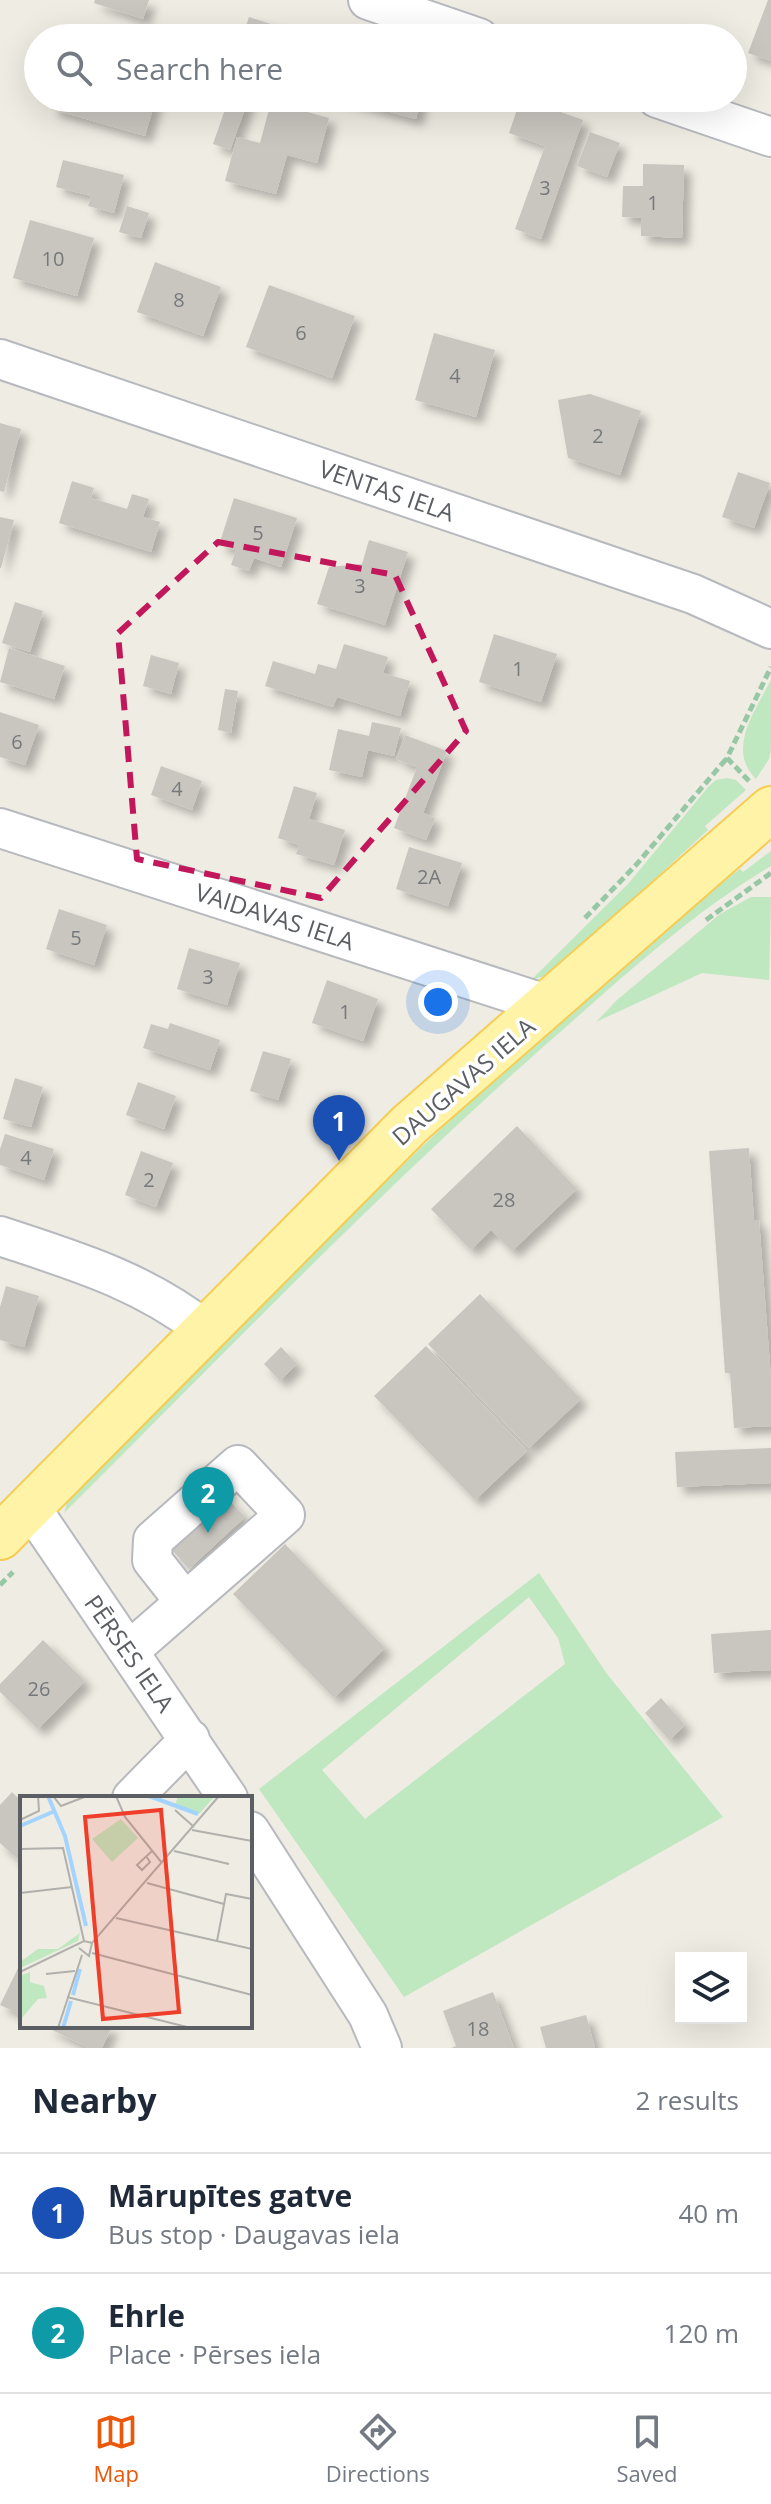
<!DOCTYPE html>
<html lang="en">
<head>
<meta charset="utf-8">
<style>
	body { margin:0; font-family:"Open Sans",sans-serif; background:#f2f2f3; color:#1f2937 }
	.controls { position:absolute; right:24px; bottom:24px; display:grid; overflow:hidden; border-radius:0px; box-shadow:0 8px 32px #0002 }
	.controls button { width:72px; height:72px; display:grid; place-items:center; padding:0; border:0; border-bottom:2px solid #e0e1e3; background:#fff; color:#1f2937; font:40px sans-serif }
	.you { position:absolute; left:438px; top:1002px; width:28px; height:28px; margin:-20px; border:6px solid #fff; border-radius:50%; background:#1a73e8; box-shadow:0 0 0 12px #1a73e833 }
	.badge { display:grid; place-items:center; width:52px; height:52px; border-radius:50%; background:#ea580c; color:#fff; font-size:26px; font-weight:700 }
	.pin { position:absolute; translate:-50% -66px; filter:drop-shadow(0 2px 4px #0008) }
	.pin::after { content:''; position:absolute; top:42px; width:28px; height:24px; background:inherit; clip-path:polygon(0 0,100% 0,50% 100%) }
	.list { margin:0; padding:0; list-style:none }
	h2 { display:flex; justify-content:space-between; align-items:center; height:104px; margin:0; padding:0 32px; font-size:34px }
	h2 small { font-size:26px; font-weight:400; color:#747a83 }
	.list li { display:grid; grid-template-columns:52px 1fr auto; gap:24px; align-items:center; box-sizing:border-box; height:120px; padding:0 32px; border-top:2px solid #e0e1e3 }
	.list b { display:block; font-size:30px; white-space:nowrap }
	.list p { margin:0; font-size:26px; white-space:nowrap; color:#747a83 }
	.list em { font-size:26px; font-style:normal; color:#747a83 }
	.icon { flex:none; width:44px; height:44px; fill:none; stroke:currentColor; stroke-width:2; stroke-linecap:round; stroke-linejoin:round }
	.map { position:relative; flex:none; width:771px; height:2048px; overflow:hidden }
	.search { position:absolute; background:#fff; box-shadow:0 8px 32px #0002; left:24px; right:24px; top:24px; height:88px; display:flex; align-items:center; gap:20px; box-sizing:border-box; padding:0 28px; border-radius:44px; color:#747a83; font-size:30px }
	.sheet { height:344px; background:#fff }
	nav { display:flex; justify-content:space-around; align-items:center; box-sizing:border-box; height:112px; border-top:2px solid #e0e1e3; background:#fff; font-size:22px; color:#747a83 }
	nav a { display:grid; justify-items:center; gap:4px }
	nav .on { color:#ea580c }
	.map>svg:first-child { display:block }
</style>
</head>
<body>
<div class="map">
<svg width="771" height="2048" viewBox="0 0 771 2048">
	<defs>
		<filter id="shadow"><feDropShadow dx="7" dy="7" stdDeviation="4" flood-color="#0004"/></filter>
	</defs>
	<rect width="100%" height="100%" fill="#efece3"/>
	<path fill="#bfe7c0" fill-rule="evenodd" d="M771,680V749L769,759L756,779C726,749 755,711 771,680Z
		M727,778L736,780L746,790L705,826L708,830L551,974L531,980L628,884L709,786L716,780Z
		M771,851V866C689,914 614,985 543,1047C376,1195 222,1356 64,1513L68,1500L78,1486C295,1276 500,1053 740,869L743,872Z
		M751,897H771L769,980L702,973L596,1022L617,1000L720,914Z
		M539,1573L607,1674L723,1817L404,1997L259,1789ZM529,1597L558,1638L565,1664L365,1819L322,1770Z"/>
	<path fill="#c9c6c0" filter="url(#shadow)" d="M95,0H149L143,19L94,3Z
		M768,0H771V61L748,53Z
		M249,17L312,37V38H242Z
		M54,98H156L145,136L51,109Z
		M229,98H249L230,150L213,144Z
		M346,98H421L416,119L345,100Z
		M521,98L583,120L541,239L515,229L545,146L509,133Z
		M271,102L329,118L317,163L287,155L276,194L225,181L237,137L260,143Z
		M590,132L620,143L607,177L577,166Z
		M63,160L124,175L114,213L88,206L91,196L56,187Z
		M643,164L684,165L682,238L641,236V218L622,217L623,186H643Z
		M127,206L149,213L141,238L119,232Z
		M30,220L94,238L77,296L13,278Z
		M155,262L221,287L203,336L137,312Z
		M269,285L355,316L332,378L246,347Z
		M434,333L495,350L476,417L415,400Z
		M590,394L641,411L620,475L568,458L558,400Z
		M0,423L21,429L4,492L0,491Z
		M738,472L770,483L754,528L722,517Z
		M72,481L94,488L91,498L127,509L132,494L149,499L143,517L160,522L151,552L59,523Z
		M234,498L297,518L281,567L254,558L249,571L231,565L236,550L219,545Z
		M0,517L14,520L1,568H0Z
		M369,540L408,552L385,625L317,604L329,567L362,564Z
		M15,602L43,611L30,652L2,643Z
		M494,634L557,654L541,702L479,682Z
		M344,644L388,657L383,673L410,681L400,716L337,697L333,707L265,686L273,661L315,674L318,664L336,669Z
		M9,648L65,666L54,699L0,682Z
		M151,655L179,663L171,694L143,686Z
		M225,689L238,691L231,733L218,730Z
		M0,712L39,725L25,765L0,757Z
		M372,722L401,728L394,756L368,750L362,777L329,770L338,729L369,736Z
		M405,735L447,751L423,813L435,818L426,840L394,828L417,767L396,759Z
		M161,766L202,781L192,810L151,795Z
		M294,786L317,793L309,819L345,830L334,865L296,854L299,845L278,838Z
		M409,847L462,863L448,906L396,889Z
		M59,909L107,925L94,965L46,949Z
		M189,948L240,963L227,1005L177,989Z
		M327,980L378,999L363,1041L312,1023Z
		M170,1023L220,1040L210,1070L143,1048L151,1024L168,1029Z
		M263,1051L291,1059L278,1100L250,1091Z
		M15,1078L43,1087L31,1127L3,1119Z
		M138,1082L176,1096L164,1129L126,1115Z
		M517,1126L577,1189L512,1251L491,1230L471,1250L431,1209Z
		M5,1134L54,1149L44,1180L0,1165V1149Z
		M749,1148L754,1221L759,1220L771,1379V1426L734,1428L730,1373H725L709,1151Z
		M141,1151L173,1163L156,1207L125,1195Z
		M6,1286L39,1296L24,1347L0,1340V1307Z
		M480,1294L581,1399L529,1448L428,1344Z
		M426,1346L527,1451L475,1500L374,1396Z
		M281,1347L297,1364L280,1381L264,1364Z
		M771,1448V1483L677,1487L675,1452Z
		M227,1498L245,1517L189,1569L171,1549Z
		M285,1544L385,1648L334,1698L233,1594Z
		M771,1630V1670L714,1673L711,1634Z
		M43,1640L85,1681L38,1729L0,1692V1684Z
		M661,1698L685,1725L669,1740L645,1713Z
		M12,1792L22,1802V1863L0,1843V1805Z
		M22,1960V2015L0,2005Z
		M493,1992L514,2048H451L456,2046L443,2011Z
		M586,2015L595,2048H546L540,2027Z
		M44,2026H112L102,2048H89Z"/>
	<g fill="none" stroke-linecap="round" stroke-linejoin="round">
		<defs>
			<path id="minor" d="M368,0L479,38
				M657,98L771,137
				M0,359L693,594L771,629
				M0,828L549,1005
				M0,1236C75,1261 141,1280 204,1329
				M31,1508L228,1798
				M129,1651L285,1515L238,1465L153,1540L152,1560L185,1602
				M132,1798L190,1739
				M250,1831L368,2015L382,2048"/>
			<path id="major" d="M0,1537L410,1124L771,809"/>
		</defs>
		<use href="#minor" stroke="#b6b9be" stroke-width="42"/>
		<use href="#major" stroke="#f6cd54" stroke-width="48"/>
		<path stroke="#97c8a6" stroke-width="5" stroke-dasharray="8 4" stroke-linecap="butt" d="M749,781L727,758L771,667
			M585,918L636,865L727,758
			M706,920L771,873
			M0,1585L13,1572"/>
		<use href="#minor" stroke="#fff" stroke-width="38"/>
		<use href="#major" stroke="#fff3a8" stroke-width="44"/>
	</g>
	<path fill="none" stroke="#c2185b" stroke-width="6" stroke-dasharray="16 10" stroke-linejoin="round" d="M218,542L395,575L466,731L321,898L137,859L118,633Z"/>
	<g text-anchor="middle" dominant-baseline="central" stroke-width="7" stroke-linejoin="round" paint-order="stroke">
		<g font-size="20" fill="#76797b">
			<text x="545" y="187">3</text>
			<text x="653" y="202">1</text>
			<text x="53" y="258">10</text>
			<text x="179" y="299">8</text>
			<text x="301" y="332">6</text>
			<text x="455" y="375">4</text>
			<text x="598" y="435">2</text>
			<text x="258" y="532">5</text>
			<text x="360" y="585">3</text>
			<text x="518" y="668">1</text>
			<text x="17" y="741">6</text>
			<text x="177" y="788">4</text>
			<text x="429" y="876">2A</text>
			<text x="76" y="937">5</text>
			<text x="208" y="976">3</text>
			<text x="345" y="1011">1</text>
			<text x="26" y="1157">4</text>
			<text x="149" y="1179">2</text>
			<text x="504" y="1199">28</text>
			<text x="39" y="1688">26</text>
			<text x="478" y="2028">18</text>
		</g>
		<g font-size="24" fill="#5b5f64" stroke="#fff">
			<text transform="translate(387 490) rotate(19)">VENTAS IELA</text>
			<text transform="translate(275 916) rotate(18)">VAIDAVAS IELA</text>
			<text transform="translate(463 1081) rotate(-41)">DAUGAVAS IELA</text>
			<text transform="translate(130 1653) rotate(55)">PĒRSES IELA</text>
		</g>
	</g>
	<g transform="translate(20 1796)">
		<rect width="232" height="232" fill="#efece3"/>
		<path d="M158,0H195L179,18L155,9ZM101,23L118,42L92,66L72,43ZM60,137L58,145L0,172V166L18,153H38ZM10,176V186L24,190L27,202L18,203L0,224V180Z" fill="#bfe7c0"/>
		<path fill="none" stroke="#a3d4ff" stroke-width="4" d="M28,0L45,40L66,130M129,0L178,18M0,30L35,15M53,199L60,173M43,232L51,205"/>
		<path fill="none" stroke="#b0b0ac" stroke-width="2" d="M33,0L41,10L67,0M96,0L105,21L142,67M155,14L174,31M0,24L19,15L18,0M172,34L232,45M0,53L43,52L64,145M154,55L209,68M126,60L130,66L122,74L117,69L132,55M127,87L204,108M0,97L52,91M96,122L232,153M197,145L206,98L232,103M59,152L69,160L72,147M72,157L232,199M0,176L64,145L72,147L199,0M26,178L55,175M47,201L171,232M38,232L62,159"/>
		<path fill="#ef3e29" fill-opacity="0.15" stroke="#ef3e29" stroke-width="4" d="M141,14L159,216L83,223L65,21Z"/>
		<rect width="232" height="232" fill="none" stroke="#5b5f64" stroke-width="4"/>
	</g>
</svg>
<div class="controls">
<button><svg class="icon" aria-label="layers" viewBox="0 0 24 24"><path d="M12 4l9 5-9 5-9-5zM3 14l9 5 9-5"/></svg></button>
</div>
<div class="you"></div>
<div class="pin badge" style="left:339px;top:1161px;background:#1a4fb4">1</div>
<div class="pin badge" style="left:208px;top:1533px;background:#0f9aa8">2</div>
<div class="search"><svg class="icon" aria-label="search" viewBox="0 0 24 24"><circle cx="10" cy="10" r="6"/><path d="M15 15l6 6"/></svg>Search here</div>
</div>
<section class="sheet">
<h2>Nearby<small>2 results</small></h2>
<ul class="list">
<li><span class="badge" style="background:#1a4fb4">1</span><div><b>Mārupītes gatve</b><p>Bus stop · Daugavas iela</p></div><em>40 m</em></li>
<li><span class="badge" style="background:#0f9aa8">2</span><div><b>Ehrle</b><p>Place · Pērses iela</p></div><em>120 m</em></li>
</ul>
</section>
<nav>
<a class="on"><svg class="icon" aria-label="map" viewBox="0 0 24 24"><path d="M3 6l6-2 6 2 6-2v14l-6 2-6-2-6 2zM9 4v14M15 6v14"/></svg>Map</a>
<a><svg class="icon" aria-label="directions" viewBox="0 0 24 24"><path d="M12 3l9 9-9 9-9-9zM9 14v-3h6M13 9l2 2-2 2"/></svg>Directions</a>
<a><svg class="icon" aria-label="saved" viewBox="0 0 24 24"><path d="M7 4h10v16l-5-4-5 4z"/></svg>Saved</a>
</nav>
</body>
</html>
